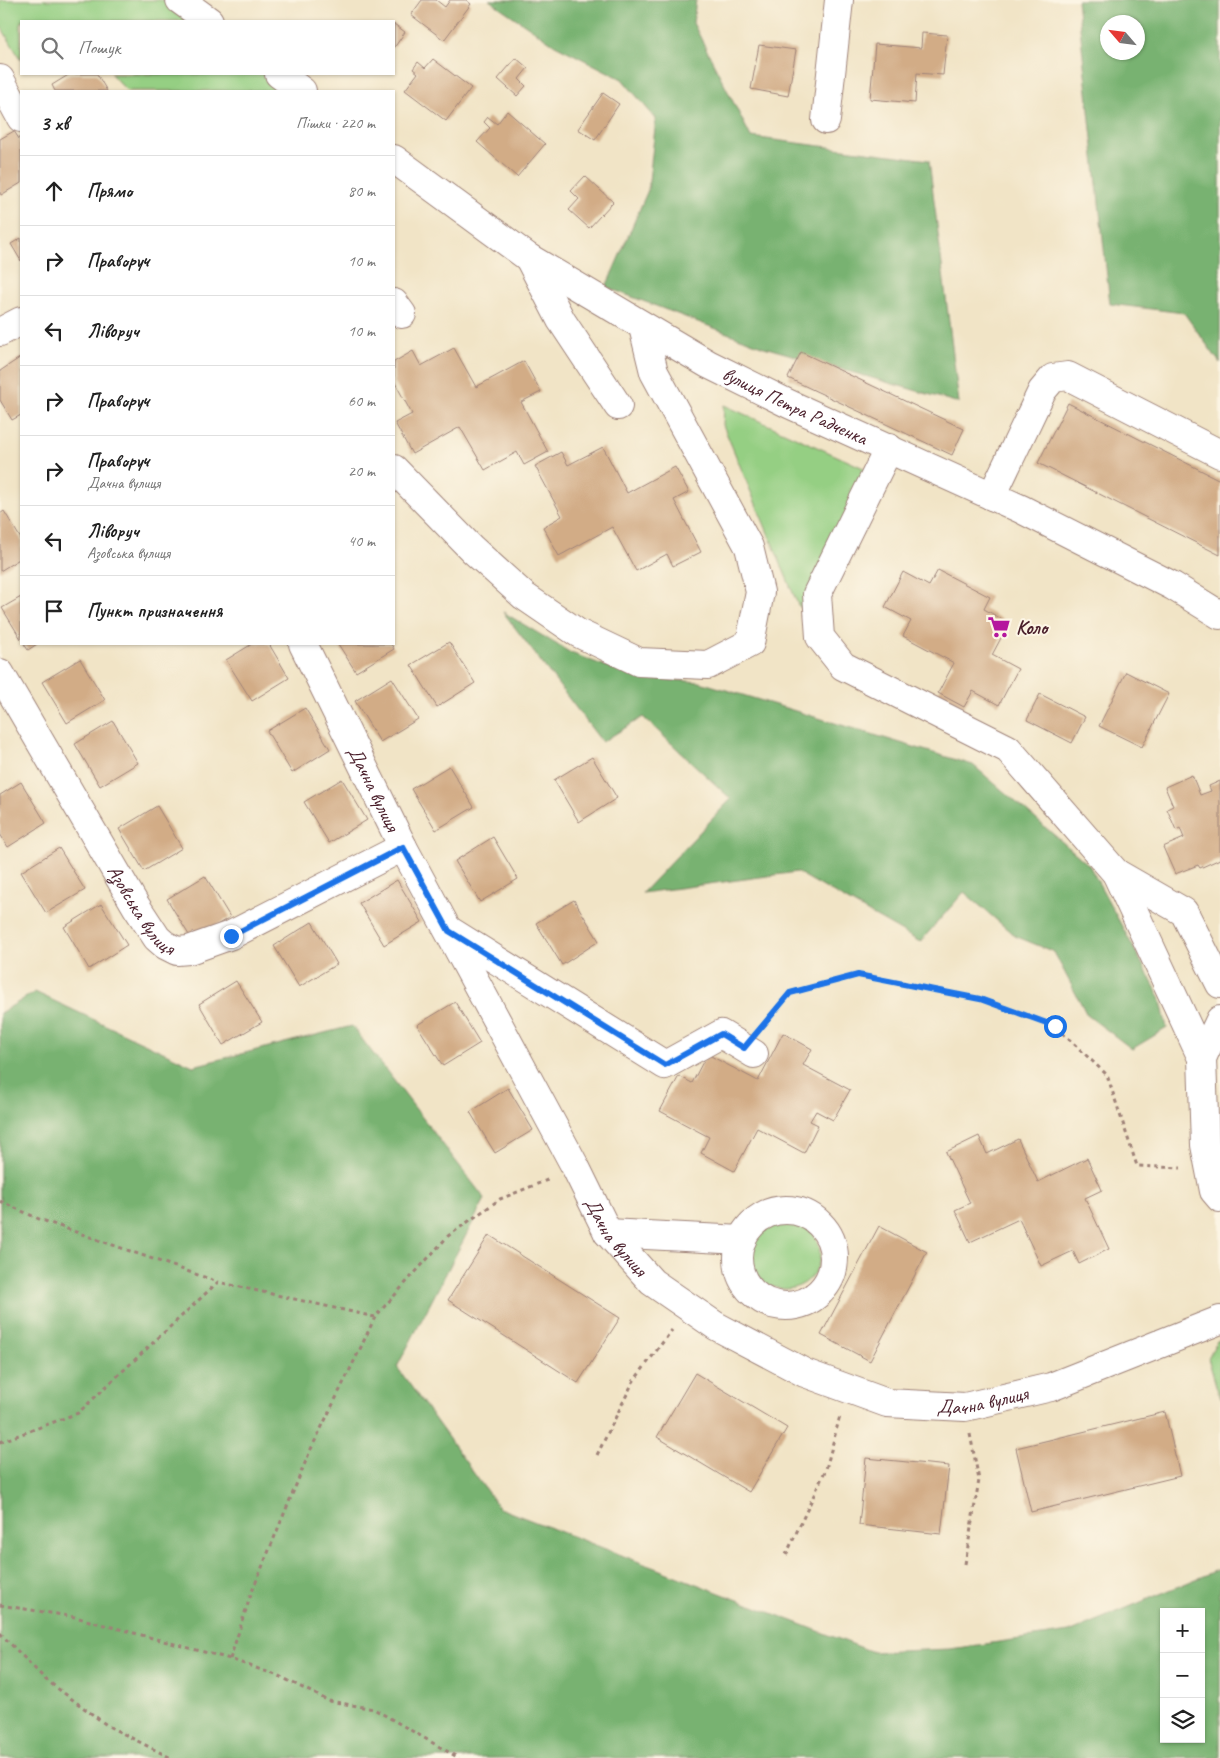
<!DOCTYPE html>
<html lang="uk">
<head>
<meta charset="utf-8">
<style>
	body { margin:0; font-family:Caveat,sans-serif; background:#f2f2f2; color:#222 }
	.controls { position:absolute; right:15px; bottom:15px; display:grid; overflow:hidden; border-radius:0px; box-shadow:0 1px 4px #0004 }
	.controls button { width:45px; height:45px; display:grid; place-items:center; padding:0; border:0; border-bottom:1px solid #e0e0e0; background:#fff; color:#222; font:25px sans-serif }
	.compass { position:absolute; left:1100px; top:15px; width:45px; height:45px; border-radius:50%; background:#fff; box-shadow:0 1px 4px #0004; rotate:298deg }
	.stop { position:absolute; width:15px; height:15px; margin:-11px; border:4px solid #1a73e8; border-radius:50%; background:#fff }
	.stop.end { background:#1a73e8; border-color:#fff; box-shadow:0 1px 5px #0008 }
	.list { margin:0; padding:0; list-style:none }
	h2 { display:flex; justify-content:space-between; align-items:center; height:65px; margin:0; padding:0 20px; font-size:21px }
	h2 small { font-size:16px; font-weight:400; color:#767676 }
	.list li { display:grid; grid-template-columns:32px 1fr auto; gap:15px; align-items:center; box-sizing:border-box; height:70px; padding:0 20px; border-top:1px solid #e0e0e0 }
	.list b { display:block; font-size:19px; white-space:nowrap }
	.list p { margin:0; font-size:16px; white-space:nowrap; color:#767676 }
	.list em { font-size:16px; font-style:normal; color:#767676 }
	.icon { flex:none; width:28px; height:28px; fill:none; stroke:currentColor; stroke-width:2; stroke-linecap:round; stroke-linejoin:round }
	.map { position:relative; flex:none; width:1220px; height:1758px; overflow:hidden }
	.search { position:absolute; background:#fff; box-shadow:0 1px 4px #0004; left:20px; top:20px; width:375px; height:55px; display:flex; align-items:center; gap:12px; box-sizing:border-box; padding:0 18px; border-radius:0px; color:#767676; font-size:19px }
	.panel { position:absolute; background:#fff; box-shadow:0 1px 4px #0004; left:20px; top:90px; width:375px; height:555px; border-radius:0px }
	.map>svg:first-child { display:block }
</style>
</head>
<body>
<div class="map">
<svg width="1220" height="1758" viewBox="0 0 1220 1758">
	<rect width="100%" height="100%" fill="#fcf5e5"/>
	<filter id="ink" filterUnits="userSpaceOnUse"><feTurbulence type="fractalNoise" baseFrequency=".02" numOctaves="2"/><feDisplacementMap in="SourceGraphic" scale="10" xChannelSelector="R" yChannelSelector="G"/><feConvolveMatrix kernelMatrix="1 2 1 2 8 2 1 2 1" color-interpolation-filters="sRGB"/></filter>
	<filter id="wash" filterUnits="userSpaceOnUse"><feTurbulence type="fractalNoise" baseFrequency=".0096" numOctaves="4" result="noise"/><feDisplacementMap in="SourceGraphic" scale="20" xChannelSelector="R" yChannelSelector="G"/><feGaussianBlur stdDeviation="1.12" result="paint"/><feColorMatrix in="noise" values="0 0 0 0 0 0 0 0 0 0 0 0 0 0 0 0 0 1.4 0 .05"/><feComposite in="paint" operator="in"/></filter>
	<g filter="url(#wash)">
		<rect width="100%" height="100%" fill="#f1e4c6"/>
		<path fill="#95cf83" stroke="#707757" d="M0,0H164L193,21H21V60L0,25Z
			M111,74H264L287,91H127Z
			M724,405L868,470V477L802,608L798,605L723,425Z
			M750 1254a35 35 0 1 1 70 0a35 35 0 1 1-70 0Z
			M1220,1340V1399L1208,1358L1217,1341Z"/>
		<path fill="#78b271" stroke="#61684e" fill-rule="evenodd" d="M489,0H696L693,23L751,137L929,160L959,403L764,347L606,287L648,190L656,119L622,79L555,45Z
			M1077,0H1220V363L1184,313L1110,304ZM1138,22V52H1108V22Z
			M503,612L571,653L634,677L700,682L973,765L1089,865L1160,997L1167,1028L1132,1049L1087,1015L1054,952L1015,936L964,892L920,942L797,872L642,893L731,799L643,717L602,742Z
			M35,992L193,1066L352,1026L485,1199L397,1367L499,1508L873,1652L950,1649L1069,1632L1220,1569V1758H0V1013ZM1164,1612H1201V1739H1164Z"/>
		<g id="blocks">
			<path fill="#d2ac86" d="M422,0H436L445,7L450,0H466L471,4L444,40L411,15Z
				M394,24L405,32L394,48Z
				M922,33L947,35L943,75L917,73L915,103L870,99L875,44L921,48Z
				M759,45L796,50L788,96L751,89Z
				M516,58L528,68L519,79L526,86L517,96L498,79Z
				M433,59L471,88L446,121L405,90L418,73L413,69L418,62L425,68Z
				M70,74H97L107,91H55L52,85Z
				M603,93L619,104L595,140L578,129Z
				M507,111L545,144L517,177L477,142L490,128L484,122L488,117L497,124Z
				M14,131L21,142V183L1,195L0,193V139Z
				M585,176L613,202L589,228L569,210L579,199L571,191Z
				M21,238V261L11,244Z
				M454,348L476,387L524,361L541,392L521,402L548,452L524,465L517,452L485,470L460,427L412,454L395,423L412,414L394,381V362L413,351L421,366Z
				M801,352L964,429L952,455L788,378Z
				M21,357V415L12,420L0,400V371Z
				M1068,403L1220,480V555L1038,463Z
				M603,447L627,493L675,467L689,492L674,500L701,552L673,566L667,554L636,571L612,527L559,556L543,527L562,516L535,466L561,452L568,465Z
				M4,511L21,539V558L0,571V514Z
				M938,570L990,597L984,609L1009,623L992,655L1018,669L999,705L973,691L964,707L938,693L954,663L903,636L911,621L885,607L903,572L929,586Z
				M21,597V639L2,608Z
				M449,642L475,683L437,707L411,665Z
				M24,644H37L28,650Z
				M252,644H269L289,678L252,701L226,660Z
				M338,644H391L394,649L356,672Z
				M80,659L105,700L67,723L42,682Z
				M1126,672L1169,694L1142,747L1099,726Z
				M392,678L418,719L380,742L355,701Z
				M1040,694L1085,717L1072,743L1027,720Z
				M305,708L330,749L292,773L267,731Z
				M113,721L138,763L100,786L75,744Z
				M592,757L617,798L579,822L554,780Z
				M449,766L474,807L436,830L411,789Z
				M1192,775L1200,795L1211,791L1209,786L1220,781V859L1200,868L1198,865L1175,874L1163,847L1184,838L1180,828L1176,830L1167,809L1173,806L1165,787Z
				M342,779L367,820L329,843L304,802Z
				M21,782L46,823L8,847L0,834V795Z
				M157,806L182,848L144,871L119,829Z
				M493,837L518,879L480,902L455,861Z
				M59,848L85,890L46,913L21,872Z
				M205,876L230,917L192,940L167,899Z
				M397,880L422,922L384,945L359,903Z
				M574,900L599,941L562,965L536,923Z
				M101,904L127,945L89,969L64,927Z
				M312,922L337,964L299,987L274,946Z
				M236,981L262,1022L223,1045L199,1004Z
				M455,1002L480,1043L443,1066L417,1025Z
				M783,1033L812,1049L803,1065L850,1090L833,1120L816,1111L810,1121L818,1125L804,1153L757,1128L734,1171L701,1153L709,1137L660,1111L679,1076L692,1083L707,1054L758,1081Z
				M508,1088L533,1130L495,1153L470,1112Z
				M979,1136L987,1154L1018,1139L1038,1182L1087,1158L1102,1190L1085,1198L1109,1249L1079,1264L1073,1251L1041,1266L1019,1219L970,1242L955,1210L970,1203L946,1152Z
				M879,1226L927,1252L870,1361L821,1335Z
				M489,1235L620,1318L578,1383L448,1300Z
				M695,1373L787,1428L749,1492L657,1437Z
				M1165,1412L1180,1476L1031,1512L1016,1448Z
				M866,1458L949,1466L941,1534L859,1525Z"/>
		</g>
	</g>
	<g filter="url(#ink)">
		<use href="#blocks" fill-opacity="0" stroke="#9e8278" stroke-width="1"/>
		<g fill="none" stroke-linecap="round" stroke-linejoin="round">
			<defs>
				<g id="minor">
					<path d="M180,0L209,21"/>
					<path d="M279,74L302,91"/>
					<path d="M0,79L21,118"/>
					<path d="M826,120L839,0"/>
					<path id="s1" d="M394,159L529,258L708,364L789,404L1021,509L1173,586L1220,615"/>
					<path d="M529,258L561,320L618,406"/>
					<path d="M394,303L402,314"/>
					<path d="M0,332L21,321"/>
					<path d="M889,448L817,594L820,637L843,666L1008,749L1116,873L1202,1058L1205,1145L1214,1191L1220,1198"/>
					<path d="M394,469L472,549L524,596L578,633L639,662L708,665L750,643L760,592L749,547L654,372L643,327"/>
					<path d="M992,496L1042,391L1053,378L1068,376L1220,454"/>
					<path id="s2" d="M303,644L403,847L576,1168L608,1233L652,1282L716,1326L805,1373L887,1403L965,1407L1051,1387L1220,1320"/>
					<path id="s3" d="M0,673L136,906L157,938L165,945L177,951L189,950L231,935L403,847"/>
					<path d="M1116,873L1184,912L1220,984"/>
					<path d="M450,931L665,1065L721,1034L754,1054"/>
					<path d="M1202,1058L1220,1020"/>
					<circle cx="786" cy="1258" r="48"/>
					<path d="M608,1233L742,1240"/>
				</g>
			</defs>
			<use href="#minor" stroke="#9e8278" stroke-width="30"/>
			<path stroke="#9e8278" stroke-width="3" stroke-dasharray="4 4" stroke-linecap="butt" d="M762,1027L790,993L858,975L980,999L1055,1026L1107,1075L1137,1166L1181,1168
				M0,1201L39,1219L218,1282
				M0,1442L78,1413L218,1282L375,1317
				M597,1455L633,1382L672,1330
				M786,1555L826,1469L840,1416
				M965,1564L979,1480L970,1434
				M0,1605L75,1617L230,1659L279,1676L329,1701L374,1709L459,1758
				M0,1633L45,1679L108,1726L171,1758
				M230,1659L251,1594L310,1451L361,1347L375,1317L448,1236L500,1199L550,1179"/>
			<use href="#minor" stroke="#fff" stroke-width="28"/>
		</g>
	</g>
	<g fill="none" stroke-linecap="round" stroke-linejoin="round" filter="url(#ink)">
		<path stroke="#1a73e8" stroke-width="6" d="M231,936L403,847L449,931L665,1065L721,1034L744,1048L790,993L858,975L980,999L1055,1026"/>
	</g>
	<defs>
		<symbol id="supermarket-bare" viewBox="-9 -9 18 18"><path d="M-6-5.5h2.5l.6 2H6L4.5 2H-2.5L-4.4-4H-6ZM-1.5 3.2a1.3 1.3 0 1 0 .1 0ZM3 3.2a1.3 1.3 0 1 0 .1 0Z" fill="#b5179e" stroke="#fcf5e5" stroke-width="2.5" paint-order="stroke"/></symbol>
	</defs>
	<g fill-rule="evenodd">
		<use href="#supermarket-bare" x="983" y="611" width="32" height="32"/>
	</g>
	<g text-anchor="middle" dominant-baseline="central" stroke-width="4" stroke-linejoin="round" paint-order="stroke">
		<g font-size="20" fill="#4a1f2b" stroke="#fcf5e5">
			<text stroke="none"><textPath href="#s1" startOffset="472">вулиця Петра Радченка</textPath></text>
			<text stroke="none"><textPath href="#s2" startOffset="161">Дачна вулиця</textPath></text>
			<text stroke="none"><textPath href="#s3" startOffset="276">Азовська вулиця</textPath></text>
			<text stroke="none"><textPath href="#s2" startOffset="671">Дачна вулиця</textPath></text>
			<text stroke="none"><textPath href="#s2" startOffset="1091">Дачна вулиця</textPath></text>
		</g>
		<g font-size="20" font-weight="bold" fill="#4a1f2b" stroke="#fcf5e5" text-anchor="start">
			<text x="1016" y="627">Коло</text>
		</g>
	</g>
</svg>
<div class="controls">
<button>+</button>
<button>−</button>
<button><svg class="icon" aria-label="layers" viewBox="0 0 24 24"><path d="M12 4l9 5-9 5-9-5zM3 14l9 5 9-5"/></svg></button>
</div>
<svg class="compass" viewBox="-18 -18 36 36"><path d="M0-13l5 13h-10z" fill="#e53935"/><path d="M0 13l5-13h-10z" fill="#767676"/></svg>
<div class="stop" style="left:1055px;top:1026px"></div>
<div class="stop end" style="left:231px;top:936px"></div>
<div class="search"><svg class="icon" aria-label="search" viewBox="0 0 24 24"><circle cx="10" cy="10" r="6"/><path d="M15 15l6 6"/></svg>Пошук</div>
<section class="panel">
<h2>3 хв<small>Пішки · 220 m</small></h2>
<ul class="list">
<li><svg class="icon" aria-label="ahead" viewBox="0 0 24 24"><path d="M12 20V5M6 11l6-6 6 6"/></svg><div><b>Прямо</b></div><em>80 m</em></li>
<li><svg class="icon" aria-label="right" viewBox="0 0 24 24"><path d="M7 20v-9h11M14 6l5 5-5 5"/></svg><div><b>Праворуч</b></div><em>10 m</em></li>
<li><svg class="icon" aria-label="left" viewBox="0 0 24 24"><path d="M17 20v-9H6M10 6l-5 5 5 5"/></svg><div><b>Ліворуч</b></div><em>10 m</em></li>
<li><svg class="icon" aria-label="right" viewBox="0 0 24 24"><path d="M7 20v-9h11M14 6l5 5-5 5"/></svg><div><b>Праворуч</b></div><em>60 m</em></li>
<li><svg class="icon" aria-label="right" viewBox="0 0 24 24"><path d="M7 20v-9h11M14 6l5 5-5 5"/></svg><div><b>Праворуч</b><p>Дачна вулиця</p></div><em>20 m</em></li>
<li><svg class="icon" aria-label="left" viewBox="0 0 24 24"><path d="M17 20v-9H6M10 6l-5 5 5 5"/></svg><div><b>Ліворуч</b><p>Азовська вулиця</p></div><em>40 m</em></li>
<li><svg class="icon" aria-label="arrive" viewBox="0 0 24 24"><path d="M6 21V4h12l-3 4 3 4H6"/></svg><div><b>Пункт призначення</b></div></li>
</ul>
</section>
</div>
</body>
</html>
